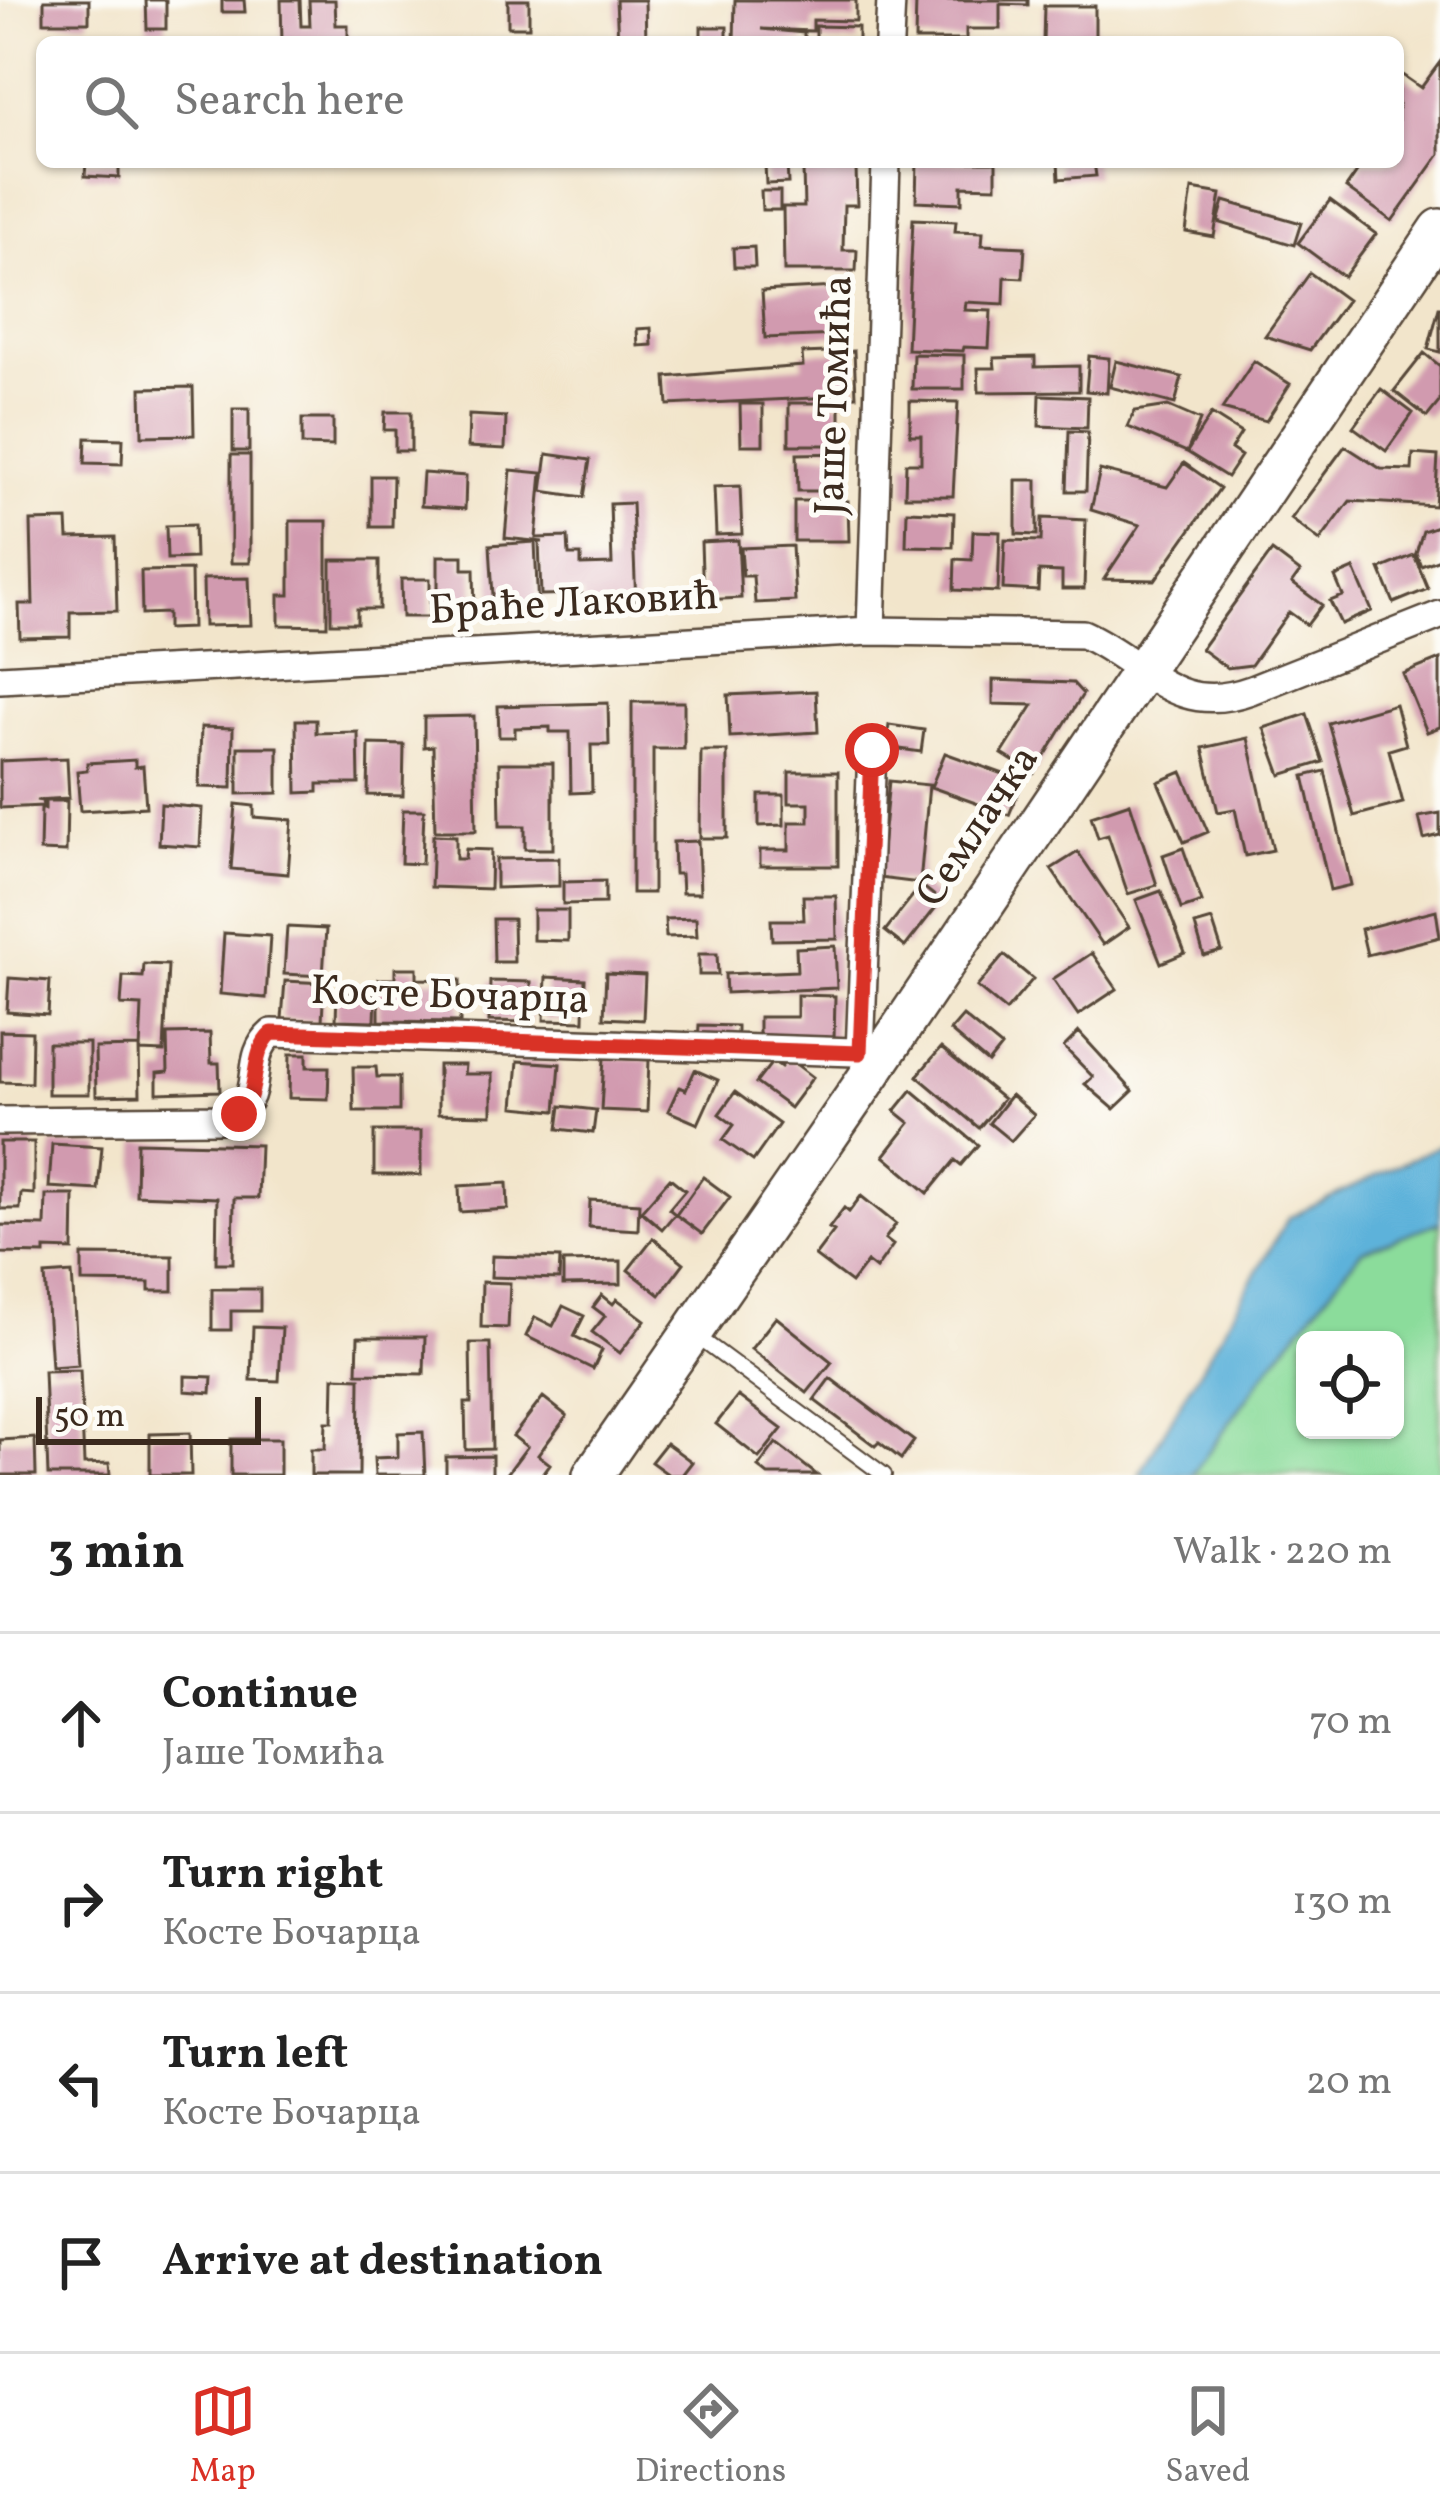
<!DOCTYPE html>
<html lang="en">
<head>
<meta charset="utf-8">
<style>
	body { margin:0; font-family:Vollkorn,serif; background:#f2f2f2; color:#222 }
	.controls { position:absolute; right:36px; bottom:36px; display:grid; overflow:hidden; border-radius:18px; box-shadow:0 3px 9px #0004 }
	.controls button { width:108px; height:108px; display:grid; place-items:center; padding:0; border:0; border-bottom:3px solid #e0e0e0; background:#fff; color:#222; font:60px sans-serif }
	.scale { position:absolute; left:36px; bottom:30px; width:225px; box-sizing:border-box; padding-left:12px; border:6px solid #3b2a1e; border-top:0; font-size:33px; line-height:42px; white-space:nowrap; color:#3b2a1e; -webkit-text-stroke:9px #fdfcf7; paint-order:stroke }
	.stop { position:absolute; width:36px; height:36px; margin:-27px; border:9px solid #d93025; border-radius:50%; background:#fff }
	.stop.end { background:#d93025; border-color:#fff; box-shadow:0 3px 12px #0008 }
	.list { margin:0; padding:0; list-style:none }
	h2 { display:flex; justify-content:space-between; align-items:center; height:156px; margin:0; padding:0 48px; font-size:51px }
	h2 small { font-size:39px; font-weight:400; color:#767676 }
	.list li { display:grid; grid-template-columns:78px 1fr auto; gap:36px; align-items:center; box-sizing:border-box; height:180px; padding:0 48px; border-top:3px solid #e0e0e0 }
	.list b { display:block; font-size:45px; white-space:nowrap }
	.list p { margin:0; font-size:39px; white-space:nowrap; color:#767676 }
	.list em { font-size:39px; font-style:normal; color:#767676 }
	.icon { flex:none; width:66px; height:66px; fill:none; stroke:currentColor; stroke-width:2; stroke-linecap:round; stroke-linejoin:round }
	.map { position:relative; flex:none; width:1440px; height:1475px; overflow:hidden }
	.search { position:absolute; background:#fff; box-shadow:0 3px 9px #0004; left:36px; right:36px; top:36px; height:132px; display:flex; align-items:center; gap:30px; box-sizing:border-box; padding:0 42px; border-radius:18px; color:#767676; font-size:45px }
	.sheet { height:876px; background:#fff }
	nav { display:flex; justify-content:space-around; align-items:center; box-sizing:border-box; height:168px; border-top:3px solid #e0e0e0; background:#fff; font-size:33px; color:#767676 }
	nav a { display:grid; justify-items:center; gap:6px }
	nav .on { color:#d93025 }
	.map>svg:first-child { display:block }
</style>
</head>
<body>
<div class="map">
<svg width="1440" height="1475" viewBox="0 0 1440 1475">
	<rect width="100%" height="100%" fill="#fdfcf7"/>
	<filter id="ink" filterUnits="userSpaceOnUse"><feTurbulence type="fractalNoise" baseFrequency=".00833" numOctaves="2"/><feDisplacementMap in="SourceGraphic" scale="24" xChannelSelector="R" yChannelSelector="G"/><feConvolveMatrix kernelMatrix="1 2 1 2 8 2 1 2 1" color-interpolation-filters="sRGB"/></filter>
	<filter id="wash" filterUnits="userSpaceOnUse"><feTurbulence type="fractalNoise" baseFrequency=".004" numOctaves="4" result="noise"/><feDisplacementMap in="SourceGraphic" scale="48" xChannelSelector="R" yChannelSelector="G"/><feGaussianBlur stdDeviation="2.7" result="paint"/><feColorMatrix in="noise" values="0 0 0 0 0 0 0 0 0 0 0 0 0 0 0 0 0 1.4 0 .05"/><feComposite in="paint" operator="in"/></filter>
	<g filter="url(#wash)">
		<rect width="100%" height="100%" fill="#f2e5cb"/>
		<path fill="#8bdc9b" stroke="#63835c" stroke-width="3" fill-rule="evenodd" d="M1440,1222V1475H1192L1273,1362L1361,1251ZM1305,1340H1395V1430H1305Z"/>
		<path fill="#5db2da" stroke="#4c6e7c" stroke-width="3" d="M1440,1145V1222L1361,1251L1273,1362L1192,1475H1139L1288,1218Z"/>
		<g id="blocks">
			<path fill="#d19aaf" d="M44,0H89V22H44Z
				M146,0H166V29H147Z
				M222,0H244L245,12H222Z
				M281,0H300L301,26H310L309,0H335L336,25H348V42H282Z
				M508,0H529V27H508Z
				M616,0H645L646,42H618Z
				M735,0H856V21L813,20V31L761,29L804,33V42H734Z
				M916,0H1028V5L1000,4V29H966V40H915Z
				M1044,6H1095V42H1043Z
				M816,26L858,27V42H816Z
				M701,27H727V42H701Z
				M1440,62V154L1392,221L1346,188L1364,162H1398V72L1421,88Z
				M86,162H119V178L85,176Z
				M917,162H996V187L962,186V203L916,201Z
				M1058,162H1094L1096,176L1059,179Z
				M787,163L788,183L766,184L765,164Z
				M856,168L857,205H844L843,250H857L856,271H784L783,207H804L803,169Z
				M1192,189L1221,194L1214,237L1186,232Z
				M761,191H780V210H762Z
				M1330,200L1376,234L1344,277L1298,243Z
				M1224,201L1301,223L1294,245L1218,222Z
				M913,219L956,221L955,231L983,232L982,245L1025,247L1023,278L1005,277L1004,304L966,302L965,310L991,311L989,348L964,347L963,351L907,349Z
				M754,247L755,267H734L733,248Z
				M1310,273L1347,300L1310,350L1265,336Z
				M836,287L838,335L765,338L762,291Z
				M1439,308H1440V352L1428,349Z
				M651,328L652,345L638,346L637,329Z
				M854,351L856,396L668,405L666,377L803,366L802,353Z
				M1424,353L1440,366V401L1427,417L1394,391Z
				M913,354L964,355V389H912Z
				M1089,356L1109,358L1107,393L1086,391Z
				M1035,357V367L1079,366V391L979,392L978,368H995L994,358Z
				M1116,361L1182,377L1175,404L1110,387Z
				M1254,361L1290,384L1266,421L1222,409Z
				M193,387L194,435L142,436L141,388Z
				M1381,389L1413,413L1386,451L1353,427Z
				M1040,395L1088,397L1087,428L1039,426Z
				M910,401L958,402L953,496H905L906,463H921V435H910Z
				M789,403H840V445H789Z
				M740,404H763V445H741Z
				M1168,406L1200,420L1187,452L1211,414L1241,433L1231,449L1241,456L1227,477L1187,452L1128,427L1135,411Z
				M233,409H249V451H233Z
				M385,412H411V451H395V430H384Z
				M469,415L506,417L505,449L468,447Z
				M302,419H333V446L302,445Z
				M1069,431L1088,432L1086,491H1067Z
				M86,438L123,439L122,464L85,463Z
				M1345,446L1381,469L1412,470L1413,454L1438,456L1435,506L1350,501L1320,541L1291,519Z
				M843,453V491H798L797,454Z
				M547,454L590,460L584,497L542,491Z
				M231,455H250V563H231Z
				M1184,463L1220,488L1155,580L1104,579L1140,525L1091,510L1100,470L1167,487Z
				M511,470L542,473L536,538L568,537L569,555H581V565L612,564L610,504L632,503L636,605L583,607L582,594L541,595L539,542H543L505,538Z
				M423,473L466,476L465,509L421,506Z
				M371,476H393L392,527H371Z
				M1016,480H1037V535L1016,534Z
				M740,486L742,534L716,535L714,487Z
				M794,501H848L849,541H794Z
				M907,511L954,513L953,547L906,546Z
				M1042,518L1086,520L1084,589H1062V572L1039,571L1038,591L1003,589L1005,540L1041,541Z
				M67,520L68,538L115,537L117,611L70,612V637L20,638L19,604H33L31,521Z
				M290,521H327V626L279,625V595H290Z
				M194,525L195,558L167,559L166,526Z
				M1440,525V559L1421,566L1416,553L1423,531Z
				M973,531L1000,532L998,592L954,590L955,559L972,560Z
				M738,540L741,598L703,600L701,542Z
				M535,542L538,610L494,613L490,545Z
				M792,546L795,601L755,603L753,576H743L741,548Z
				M1272,551L1300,572L1292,583L1322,605L1307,625L1289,612L1251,665L1227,668L1201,649Z
				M1414,555L1428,589L1394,603L1380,569Z
				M438,556H463V569H474L475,615H438Z
				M331,560H379V609H357V623H331Z
				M1354,569L1372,611L1341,624L1330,601L1343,596L1335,577Z
				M191,570L192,628L167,629V613L142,614L141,571Z
				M249,578L251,625L204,626L203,579Z
				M401,579H430V617H402Z
				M1440,659V727L1427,732L1403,674Z
				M993,680L1073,683L1083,694L1034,774L1002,754L1033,705L993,704Z
				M816,691L818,732L730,737L728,695Z
				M632,702H684V749H653V893H632Z
				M608,703L609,745H591L592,792L571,793L570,732H550V727L515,728V737H499L498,706Z
				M1395,704L1406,745L1389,750L1403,803L1354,816L1328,723Z
				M1307,714L1323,762L1281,775L1264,728Z
				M474,716L476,831H435L433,746L424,747V717Z
				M296,720H316V733L358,732L359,784H318V792L297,793Z
				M889,725L924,730L921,752L886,747Z
				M201,727L233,728L232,788L199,787Z
				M1248,738L1273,850L1245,856L1235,809L1218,812L1203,748Z
				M369,744L404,745L403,796L368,795Z
				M238,747H278V793L238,794Z
				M701,751H727V838H700Z
				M945,753L1023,781L1009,815L931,787Z
				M67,758L69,798L36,800L42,801L43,806L0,808V761Z
				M135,760V767L143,766L146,807L80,811L77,771L87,770V763Z
				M499,763H553V849H525V826H500Z
				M1325,771L1351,885L1330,890L1304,776Z
				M789,772H838V866H760V850H789V822H809V803H789Z
				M1182,772L1208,832L1184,842L1158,782Z
				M889,781L929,785L920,883L879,878Z
				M759,795H784V825L759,826Z
				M45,801H67L66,852L40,851L41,809H45Z
				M1130,803L1157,885L1128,894L1108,835L1098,838L1091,816Z
				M161,804L202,808L200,847L159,844Z
				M236,804L254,806V817L292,820L288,874L231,869Z
				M403,810H424L422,864L401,863Z
				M1440,813V835L1424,839L1419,817Z
				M433,835L456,836V859H465L466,849L491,850L490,889L431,887Z
				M698,841L700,893H682L681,874H674L673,842Z
				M1183,848L1202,902L1181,909L1163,855Z
				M1078,852L1129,927L1103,945L1051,869Z
				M559,858V886L496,888V859Z
				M605,881V903L563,904V882Z
				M921,885L941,901L905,947L885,931Z
				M1161,891L1185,953L1161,963L1136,900Z
				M803,896H836L837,939L772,940L771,920H804Z
				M533,910H568V941L533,940Z
				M1436,910L1440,937L1367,955L1361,929Z
				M696,918L697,936L666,937L665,919Z
				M493,919H513L514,962H494Z
				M1212,920L1222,951L1204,956L1195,925Z
				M287,927L326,929L323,976L284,974Z
				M224,933L270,936L266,998L220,994Z
				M835,946L837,988L726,993L725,974L797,971L796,948Z
				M1092,953L1117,989L1078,1015L1053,979Z
				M699,954H717L718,975H699Z
				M1004,955L1033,979L1006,1011L977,987Z
				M144,964L168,965L164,1052L140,1051L142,1006L121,1005L123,976L143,977Z
				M395,968H417V979L460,980V1022L379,1021V979H395Z
				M606,973L645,975L643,1020L604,1018Z
				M546,977L585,979L584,1021L544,1020Z
				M9,978L50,981L48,1015L7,1012Z
				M285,981L324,983L322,1021L282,1019Z
				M490,981L531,982L530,1022L489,1021Z
				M337,993L376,994L375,1021L336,1020Z
				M797,995L835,996L834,1040L759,1039V1017H797Z
				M963,1016L1001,1047L988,1063L950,1031Z
				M699,1025L737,1026V1042H698Z
				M0,1031L32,1032L31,1083L0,1082Z
				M1079,1032L1133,1091L1114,1109L1085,1084L1093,1077L1064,1047Z
				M210,1033L211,1063H219L220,1091L157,1093V1073L168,1072L167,1034Z
				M48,1043H89V1094H48Z
				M139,1047L140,1095L96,1096L95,1048Z
				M941,1048L1003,1099L979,1128L917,1076Z
				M290,1054H307V1067H329L328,1099L289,1098Z
				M604,1058L649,1060L647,1112L601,1110Z
				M788,1058L813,1077L790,1108L756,1083L773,1061L781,1067Z
				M518,1061L560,1064L556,1111L514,1107Z
				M438,1065H465L464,1074H492V1115L438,1114Z
				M353,1067H376L377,1077H399V1111H354Z
				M695,1070L718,1080L698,1124L668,1111L679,1087L686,1090Z
				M912,1090L978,1145L961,1165L955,1160L928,1193L884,1156L910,1123L895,1111Z
				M735,1092L779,1124L753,1161L723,1140L734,1125L719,1114Z
				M1011,1095L1034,1115L1011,1141L989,1123Z
				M561,1106L596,1110L593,1133L558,1129Z
				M374,1131H421V1175H374Z
				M0,1142H34V1194L21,1193L20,1209H0Z
				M137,1142L260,1145L258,1198H234L233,1263H216L217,1198L136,1195Z
				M52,1144L102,1147L98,1190L49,1187Z
				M703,1177L730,1197L702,1234L676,1215Z
				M670,1178L685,1190L669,1209L675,1214L662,1229L641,1211Z
				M507,1183L508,1209L460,1212L459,1186Z
				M46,1195H74L73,1250L45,1249V1254L0,1253V1225L45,1226Z
				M861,1196L896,1224L885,1239L893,1245L876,1269L867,1262L851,1283L815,1256L834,1231L829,1228L844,1208L849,1212Z
				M590,1200L639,1203L638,1230L589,1227Z
				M653,1238L684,1263L660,1295L628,1270Z
				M82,1255L173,1256V1291H149V1283L82,1282Z
				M492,1256L560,1258L559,1279L491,1277Z
				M621,1261V1284L563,1285V1262Z
				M72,1273L78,1365L51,1367L45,1275Z
				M482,1282L510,1283L508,1328L481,1327Z
				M212,1289H260V1311H231V1330H212Z
				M602,1295L613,1304L617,1299L645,1320L620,1353L592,1332L605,1316L593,1307Z
				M563,1306L584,1316L574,1336L602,1350L593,1369L526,1336L535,1317L553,1326Z
				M776,1317L832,1362L807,1393L751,1349Z
				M253,1327L282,1328L279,1381L251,1380Z
				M358,1337H425L424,1374L357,1373Z
				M470,1343H490L492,1449L466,1450L465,1403H471Z
				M80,1370L84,1464L109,1463L110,1475H48L44,1371Z
				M185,1376L212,1377L211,1393L185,1391Z
				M334,1377L360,1378L359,1475H311V1449H325L326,1422H333Z
				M830,1378L914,1441L901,1459L879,1442L875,1446L814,1400Z
				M738,1396L782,1429L759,1458L716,1424Z
				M543,1397L567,1416L538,1455L550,1464L542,1475H506L527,1447L513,1436Z
				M423,1432L425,1475H375L374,1458L398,1457V1433Z
				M190,1433L191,1475H150V1434Z
				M35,1438L36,1475H0V1440Z
				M231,1439H280V1475H231Z
				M666,1443L692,1462L682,1475H669L651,1462Z
				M776,1443L817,1475H768L758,1467Z
				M492,1456V1475H446V1457Z"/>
		</g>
	</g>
	<g filter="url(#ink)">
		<use href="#blocks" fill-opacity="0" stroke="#564638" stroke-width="3"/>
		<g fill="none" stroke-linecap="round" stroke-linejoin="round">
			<defs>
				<path id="service" d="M695,1335L884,1475"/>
				<path id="minor" d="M889,42L891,0
					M871,631L886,162
					M0,679L871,631L1083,634C1147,663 1174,718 1251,690L1440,615
					M860,1053L872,750
					M0,1121L221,1119C273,1104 239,1061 272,1033L884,1053"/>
				<path id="secondary" d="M593,1475L856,1095L1440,229"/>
			</defs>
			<use href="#service" stroke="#564638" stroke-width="18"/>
			<use href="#minor" stroke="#564638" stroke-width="32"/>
			<use href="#secondary" stroke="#564638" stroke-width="44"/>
			<use href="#service" stroke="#fff" stroke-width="14"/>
			<use href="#minor" stroke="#fff" stroke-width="27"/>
			<use href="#secondary" stroke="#fff" stroke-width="39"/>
		</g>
	</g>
	<g fill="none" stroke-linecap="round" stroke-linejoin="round" filter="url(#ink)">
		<path stroke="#d93025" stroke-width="15" d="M239,1114C262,1092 248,1054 272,1033L860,1053L872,750"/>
	</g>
	<g text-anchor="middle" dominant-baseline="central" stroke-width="10" stroke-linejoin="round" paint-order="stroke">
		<g font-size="42" fill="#3b2a1e" stroke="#fdfcf7">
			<text transform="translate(836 395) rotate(-88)">Јаше Томића</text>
			<text transform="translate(574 605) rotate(-3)">Браће Лаковић</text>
			<text transform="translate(979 827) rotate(-56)">Семлачка</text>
			<text transform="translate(450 997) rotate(2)">Косте Бочарца</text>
		</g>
	</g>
</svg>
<div class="controls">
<button><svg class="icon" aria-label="locate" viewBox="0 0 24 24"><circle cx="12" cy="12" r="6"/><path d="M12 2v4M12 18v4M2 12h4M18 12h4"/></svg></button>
</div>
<div class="scale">50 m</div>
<div class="stop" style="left:872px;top:750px"></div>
<div class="stop end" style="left:239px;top:1114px"></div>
<div class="search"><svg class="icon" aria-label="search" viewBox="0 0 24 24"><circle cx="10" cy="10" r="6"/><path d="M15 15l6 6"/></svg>Search here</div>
</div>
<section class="sheet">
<h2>3 min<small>Walk · 220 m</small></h2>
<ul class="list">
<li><svg class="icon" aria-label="ahead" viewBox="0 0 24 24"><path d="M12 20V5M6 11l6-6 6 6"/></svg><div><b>Continue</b><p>Јаше Томића</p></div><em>70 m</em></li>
<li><svg class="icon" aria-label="right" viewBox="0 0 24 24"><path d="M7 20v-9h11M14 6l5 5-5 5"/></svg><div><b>Turn right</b><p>Косте Бочарца</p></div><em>130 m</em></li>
<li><svg class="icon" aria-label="left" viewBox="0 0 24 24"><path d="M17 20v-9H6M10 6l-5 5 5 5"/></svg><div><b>Turn left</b><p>Косте Бочарца</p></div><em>20 m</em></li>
<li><svg class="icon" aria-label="arrive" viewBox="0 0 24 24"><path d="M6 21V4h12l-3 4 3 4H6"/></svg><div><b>Arrive at destination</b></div></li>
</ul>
</section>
<nav>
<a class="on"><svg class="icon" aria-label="map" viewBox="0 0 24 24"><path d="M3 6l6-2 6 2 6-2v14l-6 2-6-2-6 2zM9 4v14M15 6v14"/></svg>Map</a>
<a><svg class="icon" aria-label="directions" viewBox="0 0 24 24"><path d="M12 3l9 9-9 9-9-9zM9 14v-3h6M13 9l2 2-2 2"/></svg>Directions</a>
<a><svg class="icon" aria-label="saved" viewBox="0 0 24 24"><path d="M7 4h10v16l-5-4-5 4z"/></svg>Saved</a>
</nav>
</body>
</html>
